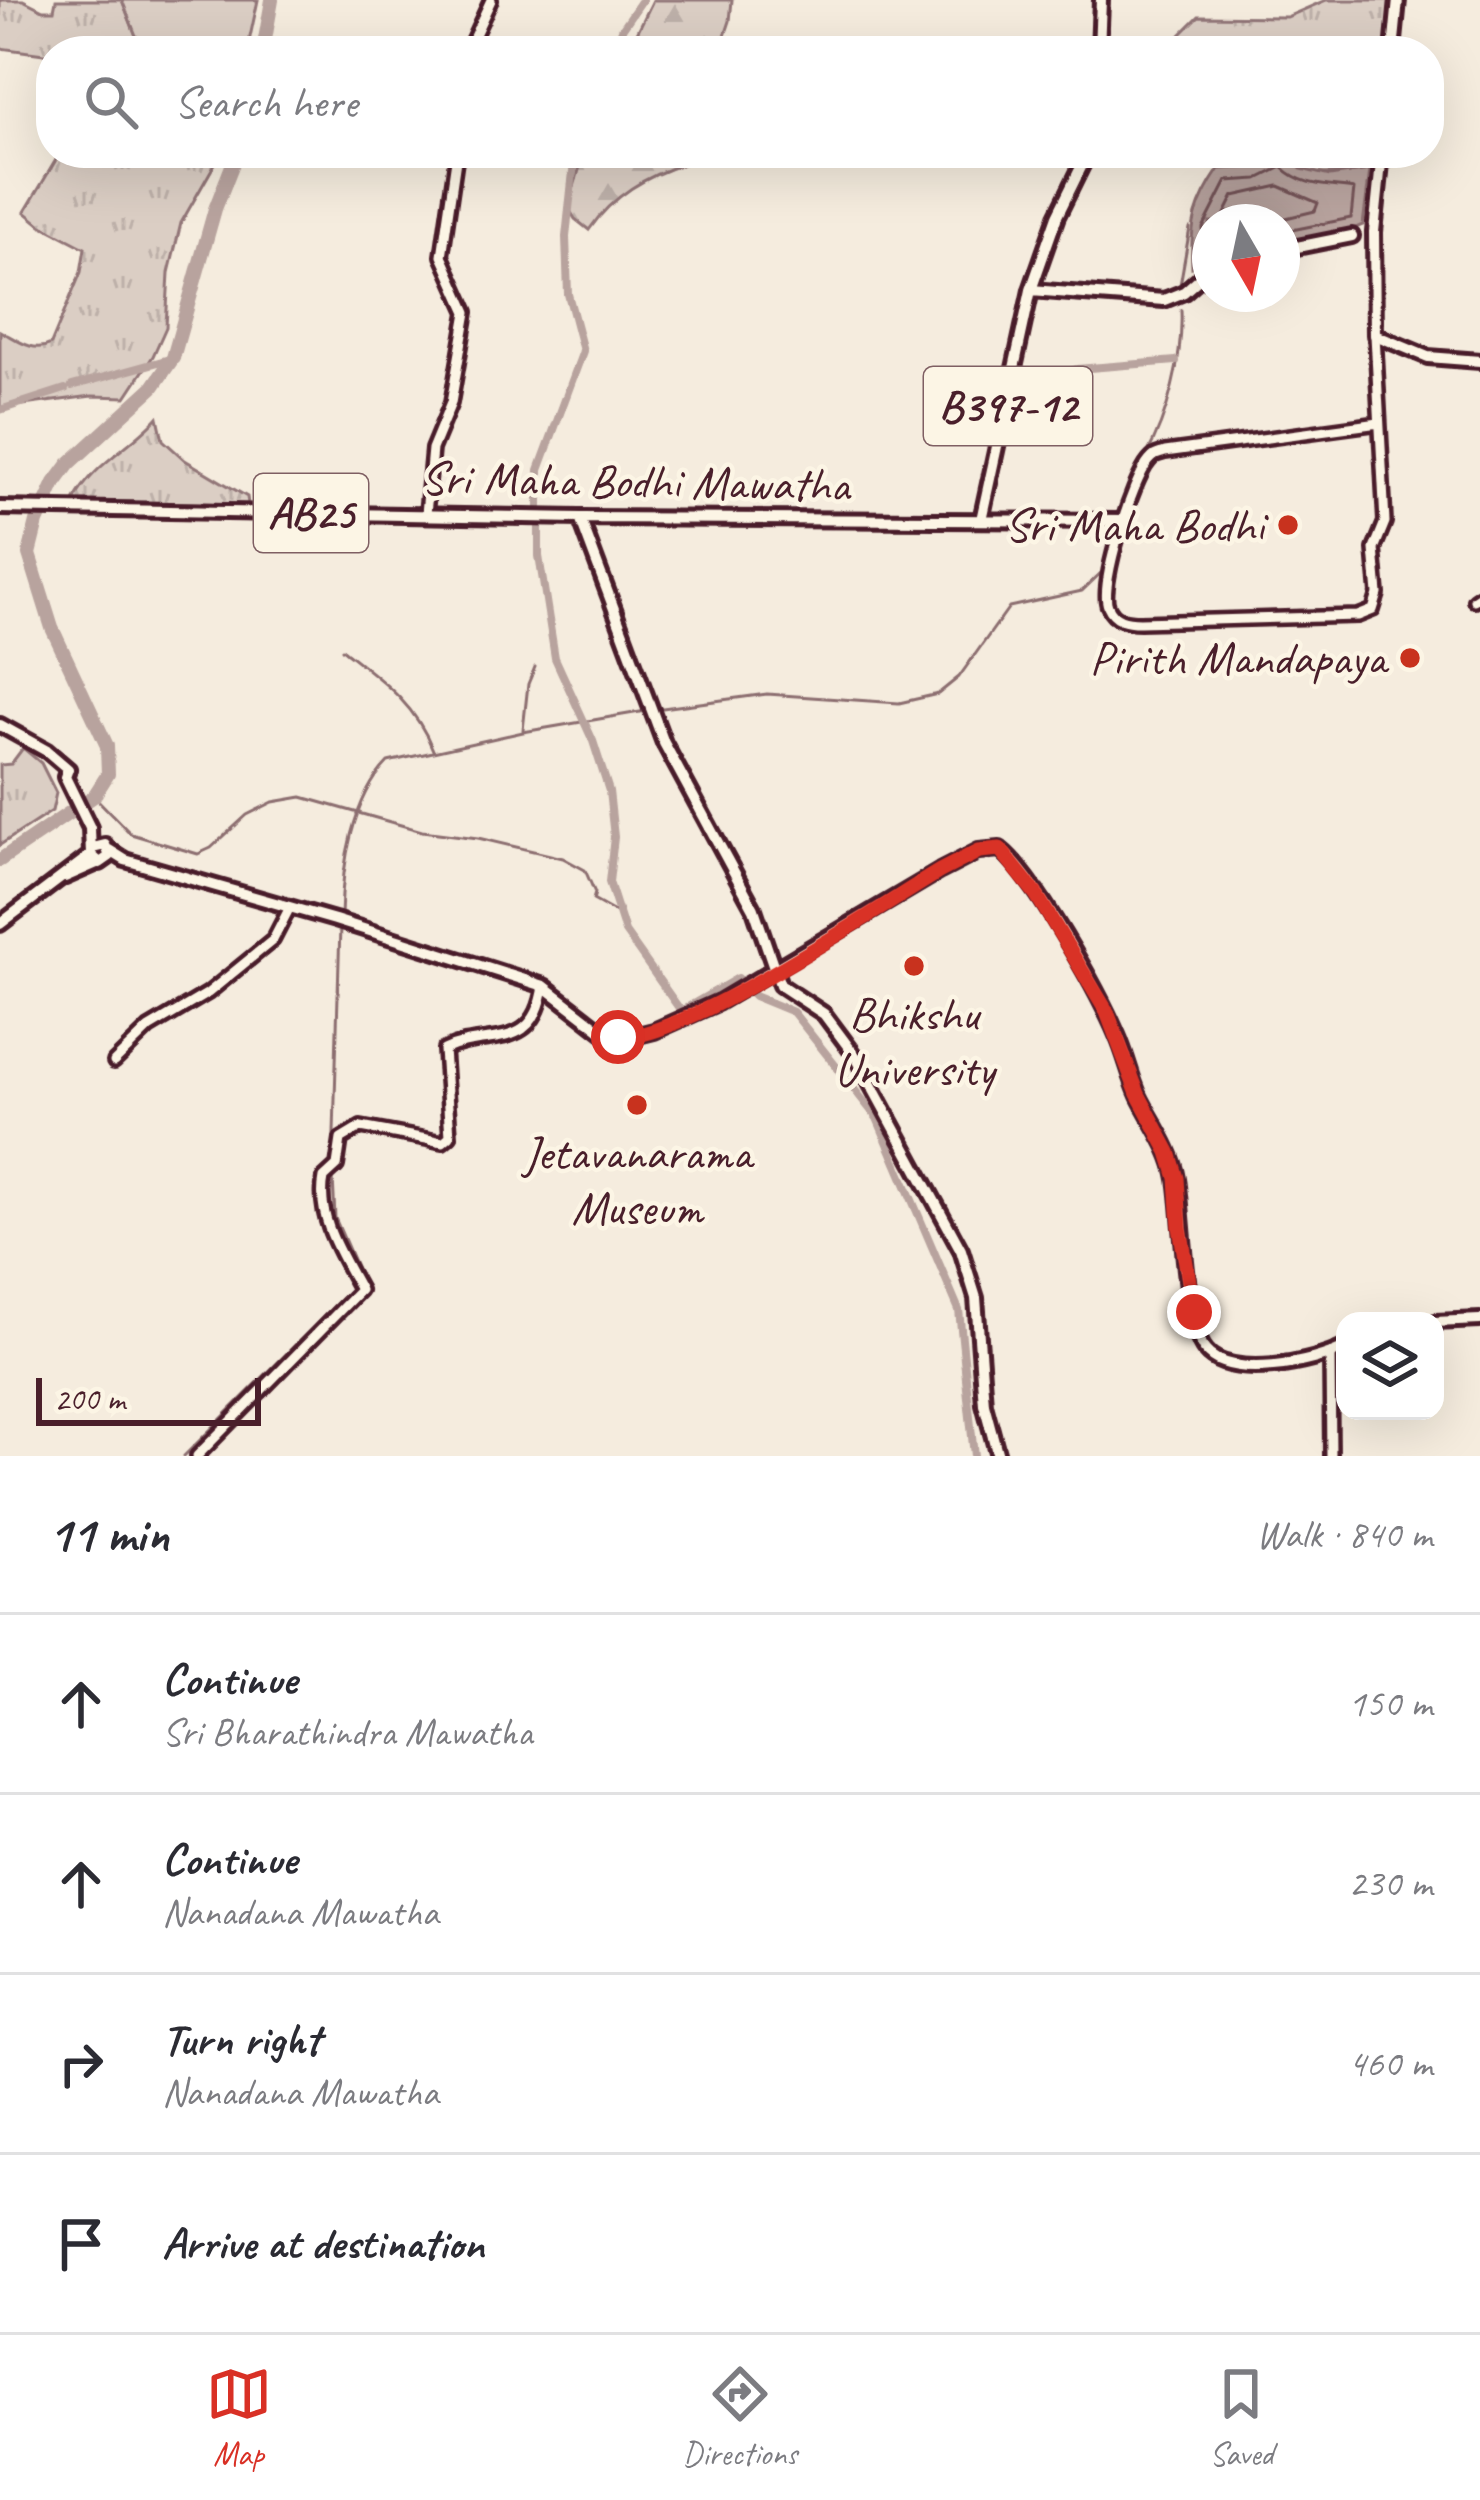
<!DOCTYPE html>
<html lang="en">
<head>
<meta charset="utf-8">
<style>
	body { margin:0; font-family:Caveat,sans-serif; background:#f7f7f7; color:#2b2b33 }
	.controls { position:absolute; right:36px; bottom:36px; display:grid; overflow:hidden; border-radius:24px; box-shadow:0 12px 48px #0002 }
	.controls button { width:108px; height:108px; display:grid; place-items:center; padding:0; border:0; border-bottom:3px solid #e1e1e2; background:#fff; color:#2b2b33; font:60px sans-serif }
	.compass { position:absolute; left:1192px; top:204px; width:108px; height:108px; border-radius:50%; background:#fff; box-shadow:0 12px 48px #0002; rotate:171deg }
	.scale { position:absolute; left:36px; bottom:30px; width:225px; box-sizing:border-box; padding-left:12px; border:6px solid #4a1f2b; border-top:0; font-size:33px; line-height:42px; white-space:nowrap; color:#4a1f2b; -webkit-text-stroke:9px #fcf5e5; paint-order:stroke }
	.stop { position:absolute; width:36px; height:36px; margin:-27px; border:9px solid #d93025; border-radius:50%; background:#fff }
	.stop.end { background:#d93025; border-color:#fff; box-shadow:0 3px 12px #0008 }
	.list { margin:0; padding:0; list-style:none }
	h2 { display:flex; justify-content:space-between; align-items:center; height:156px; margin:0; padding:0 48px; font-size:51px }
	h2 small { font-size:39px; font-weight:400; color:#7c7c81 }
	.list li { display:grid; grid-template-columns:78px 1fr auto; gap:36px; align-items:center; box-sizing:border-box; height:180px; padding:0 48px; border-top:3px solid #e1e1e2 }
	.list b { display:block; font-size:45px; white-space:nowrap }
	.list p { margin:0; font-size:39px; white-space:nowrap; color:#7c7c81 }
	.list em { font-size:39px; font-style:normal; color:#7c7c81 }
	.icon { flex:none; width:66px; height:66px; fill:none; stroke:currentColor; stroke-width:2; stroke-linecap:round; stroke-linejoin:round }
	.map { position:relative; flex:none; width:1480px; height:1456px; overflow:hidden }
	.search { position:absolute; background:#fff; box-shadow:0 12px 48px #0002; left:36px; right:36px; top:36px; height:132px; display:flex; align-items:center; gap:30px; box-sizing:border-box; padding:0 42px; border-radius:48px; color:#7c7c81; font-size:45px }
	.sheet { height:876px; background:#fff }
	nav { display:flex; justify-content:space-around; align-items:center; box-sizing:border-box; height:168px; border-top:3px solid #e1e1e2; background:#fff; font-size:33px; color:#7c7c81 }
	nav a { display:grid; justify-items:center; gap:6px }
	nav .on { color:#d93025 }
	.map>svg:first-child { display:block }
</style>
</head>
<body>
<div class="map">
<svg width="1480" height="1456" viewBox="0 0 1480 1456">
	<defs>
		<pattern id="grass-tufts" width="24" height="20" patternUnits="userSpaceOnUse" patternTransform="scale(3)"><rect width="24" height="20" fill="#dbcec4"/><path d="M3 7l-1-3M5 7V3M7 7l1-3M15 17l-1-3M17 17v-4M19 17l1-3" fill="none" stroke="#bdb0a9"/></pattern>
		<pattern id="forest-firs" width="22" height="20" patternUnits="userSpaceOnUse" patternTransform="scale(3)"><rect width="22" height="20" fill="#dbcec4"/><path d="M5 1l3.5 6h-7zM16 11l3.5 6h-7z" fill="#bdb0a9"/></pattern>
	</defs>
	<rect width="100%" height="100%" fill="#f5ecde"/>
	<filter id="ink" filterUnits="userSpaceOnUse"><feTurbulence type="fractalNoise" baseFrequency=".00833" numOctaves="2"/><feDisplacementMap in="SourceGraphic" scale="24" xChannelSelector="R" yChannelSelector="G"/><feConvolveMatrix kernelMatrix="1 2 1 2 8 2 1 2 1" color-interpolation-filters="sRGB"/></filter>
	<g filter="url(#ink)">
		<path fill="url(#grass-tufts)" stroke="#927678" stroke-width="3" d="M0,0H23L43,10H54L56,0H122L142,51H51V55L0,48Z
			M1326,0H1392L1387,51H1185L1180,35L1199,16L1287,17Z
			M60,153H221L181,223L169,273L166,327L153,356L126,397L92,396L0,408V331C16,339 33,354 51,344L81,272L85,248L41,225L25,212Z
			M1215,153H1372L1370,170C1344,169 1312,186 1293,158C1267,160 1246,168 1219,169Z
			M158,417L163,440L185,460L247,497L248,504L74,501C92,465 131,447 158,417Z
			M23,748L41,763L56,793L52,811L0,845V765L11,764Z"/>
		<path fill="url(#forest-firs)" stroke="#927678" stroke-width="3" d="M653,0H732L730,21L720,51H628Z
			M584,153H691L686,163C646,176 613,195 589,230L575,219L568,207Z"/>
		<path fill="#dbcec4" stroke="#927678" stroke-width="3" d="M122,0H258L247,51H142Z"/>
		<path fill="#b8a39e" stroke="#8c6e70" stroke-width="3" d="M1283,155L1293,158L1301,169L1330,176L1370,170L1363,225L1343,233L1282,245V222H1210V261L1192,267C1190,225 1195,204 1219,169L1255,167Z"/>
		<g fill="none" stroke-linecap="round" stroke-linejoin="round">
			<path stroke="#765459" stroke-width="3" d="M1221,222L1234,196L1279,186L1318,203L1315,211L1269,222
				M1210,251L1203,246V228L1227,181L1258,179L1282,167C1302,187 1329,185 1354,189L1351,218L1282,232"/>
			<path stroke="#8c6e70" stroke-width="3" d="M1179,291L1190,228
				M1145,458C1168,416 1183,358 1181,310
				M1118,518L1130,488
				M342,649C380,679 415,703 433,750
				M655,709L767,694L899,703L938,694L959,677L1009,607L1082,591L1106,568
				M523,730L528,684L535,667
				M94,796L131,834L198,854L211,848L247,815L273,802L302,797L422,831L478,838L563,858L585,870L595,893L593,900L620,915
				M341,916C342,866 352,799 388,762L523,732L646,711
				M333,1168L340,926
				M333,1177L335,1218L362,1280
				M184,1456L354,1286"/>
			<path stroke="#b8a39e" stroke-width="8" d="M614,51L622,29L642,0
				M575,153L566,237L568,294L583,351L539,470V556L555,658L593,741L609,791L614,837L609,882L625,932L681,1011L738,978L754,996L793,1012L877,1118L959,1310L974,1456
				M1024,379L1033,381L1077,369L1176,361
				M72,386L173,358
				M0,410L65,389"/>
			<path stroke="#b8a39e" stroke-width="14" d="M263,51L272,0
				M0,860L94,796L108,774L107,746L52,628L29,554L37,522L55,483L69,464L153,387L173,358L215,209L237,153"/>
			<defs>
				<path id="minor" d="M473,51L472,41L491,0
					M1375,335L1385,522L1374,549L1378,594L1373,610L1358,616L1140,622C1126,622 1114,620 1108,606C1099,585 1133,479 1149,461C1155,454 1156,455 1165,452L1379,423
					M426,514L432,449L451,403L467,312L442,256L457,153
					M1474,600L1480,596
					M114,1062L149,1028L208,993L273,940L289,909
					M1330,1355L1331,1456
					M197,1456L360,1290C342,1256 316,1218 324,1178L337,1166L341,1139L361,1127L443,1142L450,1136L444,1050C487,1029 534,1055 544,986"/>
				<path id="major" d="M1099,51L1101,0
					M1393,51L1398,0
					M1382,153L1374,232L1375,335L1428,357L1480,361
					M1282,250L1352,236
					M1031,290L1164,300L1184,292L1210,269
					M0,508L580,518L1124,521
					M580,518L664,743L754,909L780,985L824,1014L856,1057L961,1250L976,1298L984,1404L998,1456
					M981,520L1031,290L1057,216L1088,153
					M0,725L47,751L68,769L65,777L90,828L91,855
					M109,850L125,860L335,920L544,986L606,1034L626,1038L654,1031L719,1002L940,871L979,851L1000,849C1034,875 1099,993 1117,1035C1126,1055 1130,1076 1139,1096C1152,1123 1172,1148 1177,1179C1183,1214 1185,1326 1205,1350C1229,1381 1315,1363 1345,1347
					M91,855L100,863L110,856L105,845L93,848
					M65,877L97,863
					M0,924L91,855
					M1435,1322L1480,1320"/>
			</defs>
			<use href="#minor" stroke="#4a1f2b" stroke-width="18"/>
			<use href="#major" stroke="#4a1f2b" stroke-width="20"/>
			<use href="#minor" stroke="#fcf5e5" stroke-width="9"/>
			<use href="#major" stroke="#fcf5e5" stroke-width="10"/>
		</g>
	</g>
	<g fill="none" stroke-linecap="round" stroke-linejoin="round" filter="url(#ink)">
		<path stroke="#d93025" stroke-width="15" d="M618,1037C682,1041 877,909 940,871L979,851L1000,849L1036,894L1107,1012L1138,1094L1169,1152L1177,1178L1180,1227L1194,1312"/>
	</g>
	<g fill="#c8321e" stroke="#fcf5e5" stroke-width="4.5">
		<circle cx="1288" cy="525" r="12"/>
		<circle cx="1410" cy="658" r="12"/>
		<circle cx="914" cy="966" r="12"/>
		<circle cx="637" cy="1105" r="12"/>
	</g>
	<g text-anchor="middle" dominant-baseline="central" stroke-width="9" stroke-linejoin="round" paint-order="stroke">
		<g fill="#fcf5e5" stroke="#7f5f63" stroke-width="3">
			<rect x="924" y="367" width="168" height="78" rx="9"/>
			<rect x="254" y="474" width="114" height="78" rx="9"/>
		</g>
		<g font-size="45" font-weight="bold" fill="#4a1f2b">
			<text x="1008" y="406">B397-12</text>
			<text x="311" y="513">AB25</text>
		</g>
		<g font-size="48" fill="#4a1f2b" stroke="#fcf5e5">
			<text transform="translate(635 481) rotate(1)">Sri Maha Bodhi Mawatha</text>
		</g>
		<g font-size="48" fill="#4a1f2b" stroke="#fcf5e5" text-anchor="end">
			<text x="1264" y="525">Sri Maha Bodhi</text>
			<text x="1386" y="658">Pirith Mandapaya</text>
			<text x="914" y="1014" text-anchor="middle">Bhikshu<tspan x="914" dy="55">University</tspan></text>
			<text x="637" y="1153" text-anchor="middle">Jetavanarama<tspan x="637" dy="55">Museum</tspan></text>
		</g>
	</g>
</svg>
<div class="controls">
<button><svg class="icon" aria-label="layers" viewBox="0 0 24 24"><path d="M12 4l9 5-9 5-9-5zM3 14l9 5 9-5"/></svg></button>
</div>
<svg class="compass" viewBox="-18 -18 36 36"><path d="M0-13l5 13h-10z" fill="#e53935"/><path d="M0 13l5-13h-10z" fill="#7c7c81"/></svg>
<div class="scale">200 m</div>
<div class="stop" style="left:618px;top:1037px"></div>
<div class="stop end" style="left:1194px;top:1312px"></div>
<div class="search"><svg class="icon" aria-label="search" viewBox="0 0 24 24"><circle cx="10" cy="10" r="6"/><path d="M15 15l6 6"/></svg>Search here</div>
</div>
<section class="sheet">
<h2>11 min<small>Walk · 840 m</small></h2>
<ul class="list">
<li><svg class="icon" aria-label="ahead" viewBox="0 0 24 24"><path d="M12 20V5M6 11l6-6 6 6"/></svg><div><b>Continue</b><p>Sri Bharathindra Mawatha</p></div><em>150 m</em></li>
<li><svg class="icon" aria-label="ahead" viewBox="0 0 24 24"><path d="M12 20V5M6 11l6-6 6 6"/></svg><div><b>Continue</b><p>Nanadana Mawatha</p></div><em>230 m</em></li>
<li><svg class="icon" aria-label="right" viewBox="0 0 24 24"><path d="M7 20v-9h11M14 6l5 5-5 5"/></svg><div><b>Turn right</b><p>Nanadana Mawatha</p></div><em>460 m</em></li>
<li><svg class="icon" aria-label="arrive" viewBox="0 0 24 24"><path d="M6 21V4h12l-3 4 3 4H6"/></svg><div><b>Arrive at destination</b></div></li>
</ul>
</section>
<nav>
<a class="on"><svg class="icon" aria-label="map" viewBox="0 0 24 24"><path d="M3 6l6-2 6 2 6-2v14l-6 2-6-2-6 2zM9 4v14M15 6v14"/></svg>Map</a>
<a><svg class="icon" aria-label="directions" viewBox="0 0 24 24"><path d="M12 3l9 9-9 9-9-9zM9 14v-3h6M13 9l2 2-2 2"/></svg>Directions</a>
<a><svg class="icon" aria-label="saved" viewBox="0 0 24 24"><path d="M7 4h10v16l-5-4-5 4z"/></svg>Saved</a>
</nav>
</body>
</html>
